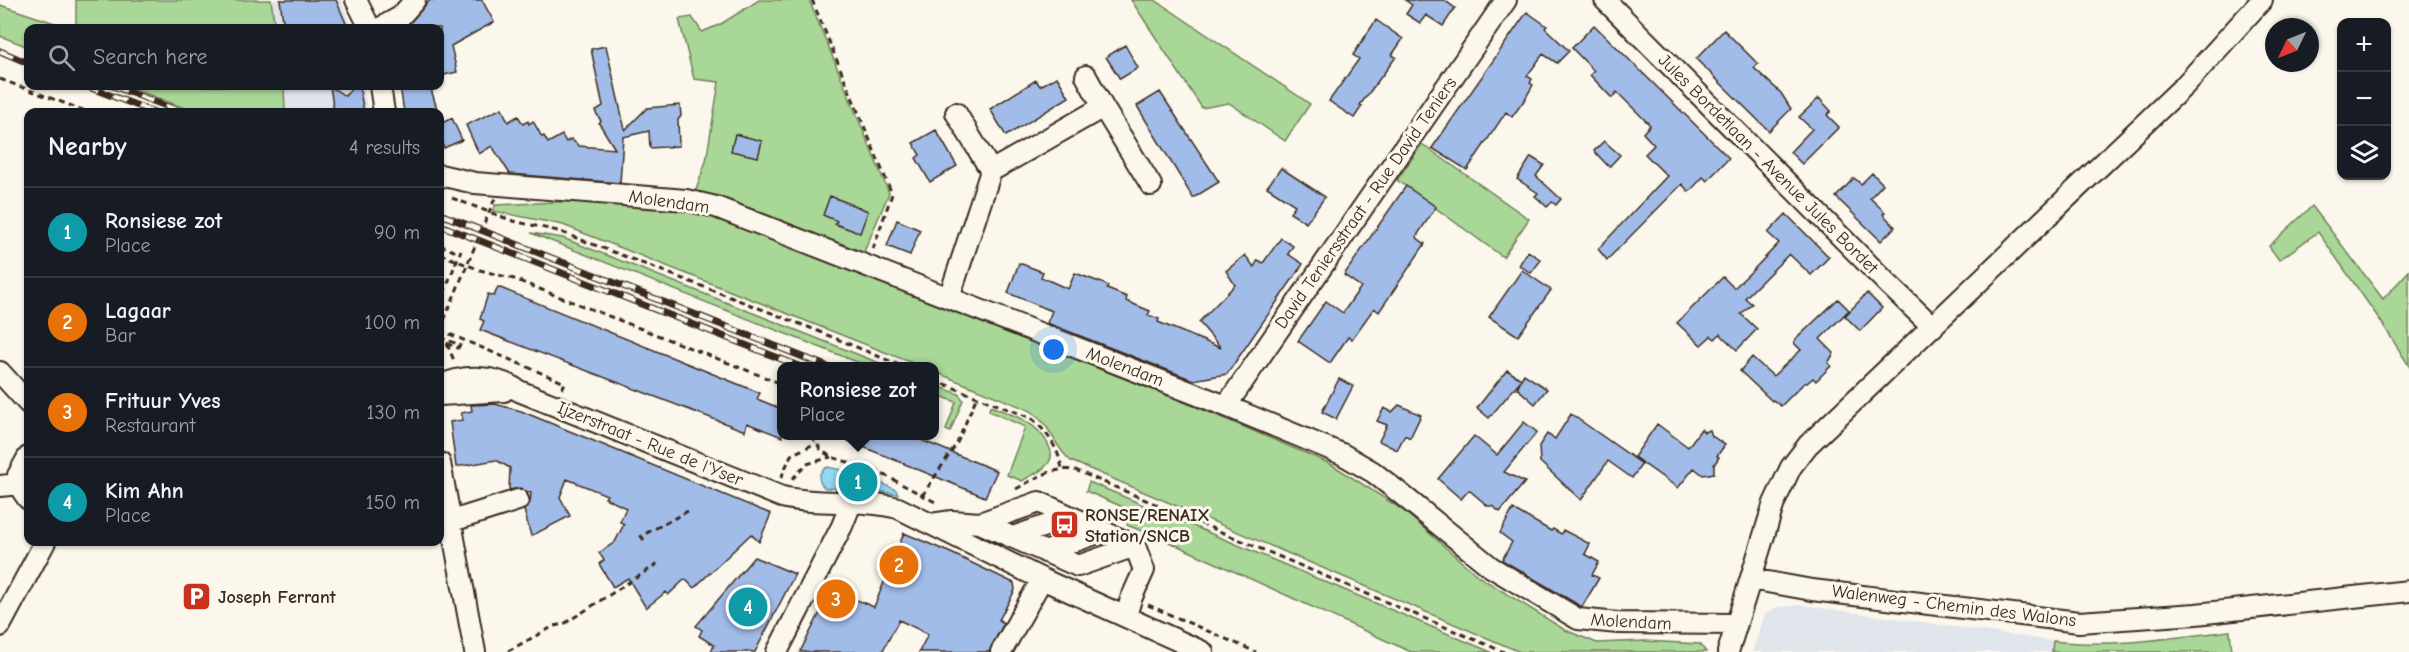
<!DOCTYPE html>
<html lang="en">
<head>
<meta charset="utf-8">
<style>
	body { margin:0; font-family:"Comic Neue",sans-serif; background:#242831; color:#f1f3f6 }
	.controls { position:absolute; right:18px; top:18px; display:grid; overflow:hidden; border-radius:12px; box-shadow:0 2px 4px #0004 }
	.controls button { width:54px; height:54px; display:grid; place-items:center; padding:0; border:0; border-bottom:2px solid #363941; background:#171b24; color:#f1f3f6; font:30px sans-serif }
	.compass { position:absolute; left:2265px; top:18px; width:54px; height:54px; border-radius:50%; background:#171b24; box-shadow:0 2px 4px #0004; rotate:227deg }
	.you { position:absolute; left:1054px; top:350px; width:21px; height:21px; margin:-15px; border:4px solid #fff; border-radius:50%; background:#1a73e8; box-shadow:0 0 0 9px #1a73e833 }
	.badge { display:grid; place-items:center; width:39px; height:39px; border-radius:50%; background:#c8321e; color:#fff; font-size:20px; font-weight:700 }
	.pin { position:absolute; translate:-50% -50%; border:3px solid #fff; box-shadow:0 2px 6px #0006 }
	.popup { position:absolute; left:777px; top:362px; width:162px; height:78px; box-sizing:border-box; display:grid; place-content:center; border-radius:12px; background:#171b24; filter:drop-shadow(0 2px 4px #0005); font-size:20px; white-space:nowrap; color:#9ea1a6 }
	.popup b { font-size:22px; color:#f1f3f6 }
	.popup::after { content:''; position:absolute; left:50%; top:100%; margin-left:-12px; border:12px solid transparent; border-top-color:#171b24 }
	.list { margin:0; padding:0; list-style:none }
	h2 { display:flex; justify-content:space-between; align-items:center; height:78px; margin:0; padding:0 24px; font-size:26px }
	h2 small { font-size:20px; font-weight:400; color:#9ea1a6 }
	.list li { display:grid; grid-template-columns:39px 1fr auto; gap:18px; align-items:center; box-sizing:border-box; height:90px; padding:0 24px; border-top:2px solid #363941 }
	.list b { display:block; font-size:22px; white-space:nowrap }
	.list p { margin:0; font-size:20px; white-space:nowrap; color:#9ea1a6 }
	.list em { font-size:20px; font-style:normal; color:#9ea1a6 }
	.icon { flex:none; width:33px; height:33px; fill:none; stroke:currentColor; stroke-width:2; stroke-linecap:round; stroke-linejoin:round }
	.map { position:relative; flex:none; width:2409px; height:652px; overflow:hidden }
	.search { position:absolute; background:#171b24; box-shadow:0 2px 4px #0004; left:24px; top:24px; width:420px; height:66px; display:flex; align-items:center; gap:15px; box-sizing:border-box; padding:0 21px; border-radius:12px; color:#9ea1a6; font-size:22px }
	.panel { position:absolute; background:#171b24; box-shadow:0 2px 4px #0004; left:24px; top:108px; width:420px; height:438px; border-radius:12px }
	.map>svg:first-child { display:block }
</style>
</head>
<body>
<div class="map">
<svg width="2409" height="652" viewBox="0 0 2409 652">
	<rect width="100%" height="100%" fill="#fbf7ec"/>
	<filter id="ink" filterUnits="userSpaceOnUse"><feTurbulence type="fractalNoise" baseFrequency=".0167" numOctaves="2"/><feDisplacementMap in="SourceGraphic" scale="12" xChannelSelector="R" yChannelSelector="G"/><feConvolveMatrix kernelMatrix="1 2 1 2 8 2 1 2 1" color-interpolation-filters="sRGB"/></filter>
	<g filter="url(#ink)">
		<path fill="#e0e5eb" d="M271,0H341L352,28H275Z
			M284,86H363L368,112H285Z
			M1801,605L2053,641V652H1752L1765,614L1777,607Z"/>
		<path fill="#a9d797" stroke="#72805a" stroke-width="1.5" d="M76,0H271L275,28H76Z
			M759,0H809L889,193L861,259L695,193L706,161L719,82L694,79L679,19L692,17L702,32L721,24Z
			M1131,0H1155L1310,104L1285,141L1229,103L1202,108Z
			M0,5L70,28H28V47L0,36Z
			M126,86H284L285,112H195Z
			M1422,144L1529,219L1503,257L1397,180Z
			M578,201L695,209L1204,410L1331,464L1403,510L1478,576L1565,630L1597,643L1645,641L1700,644L1706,652H1520L1071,461C1054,447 1052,426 1031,411L935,372L934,366H920L563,225L493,211L495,205Z
			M2312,206L2383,299L2409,271V366L2382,323L2318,232L2279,260L2269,246Z
			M531,233L563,238L887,366H867Z
			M935,385L959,394L963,400L950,432L946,430L956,402L935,394Z
			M990,406C1013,415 1036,421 1048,444C1051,451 1053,456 1049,462C1044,471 1031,475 1022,481L1007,475L1025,427L989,411Z
			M1089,482L1491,652H1411L1176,545L1127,525L1132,511L1086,491Z
			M2230,631L2232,652H2052L2053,641C2113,648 2171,638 2230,631Z"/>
		<path fill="#91d9f3" stroke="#6f939e" stroke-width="1.5" d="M828,467L867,476L896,490L898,494L863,489L825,488C817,482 817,471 828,467Z"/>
		<path fill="#a2bce9" stroke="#3b2a1e" stroke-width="1.5" d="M280,0H336L348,28H284Z
			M430,0H482L494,22L451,46L457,72L440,76V28H405Z
			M1405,0H1444L1455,8L1443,26L1426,15L1420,23L1406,14L1412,5Z
			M1527,12L1547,26L1545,28L1569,51L1557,63L1543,54L1527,76L1532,79L1530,83L1533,85L1525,99L1512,117L1506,112L1467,170L1432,148Z
			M1376,20L1403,39L1392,55L1396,57L1360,105L1362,106L1354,118L1329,101L1359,59L1353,55Z
			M1594,25L1729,158L1707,181L1703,177L1689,192L1682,184L1607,260L1598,249L1667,176L1645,154L1654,145L1643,133L1650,125L1617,92L1612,98L1590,75L1594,71L1572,48Z
			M1724,30L1758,64L1754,68L1781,93L1791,109L1769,131L1696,59Z
			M1125,45L1138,68L1120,79L1106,57Z
			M606,46L625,130L647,108L680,105L681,116L678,120L679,146L650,148L649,131L623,137L620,183L510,174L492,146L479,154L466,125L502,108L508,122L518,116L523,124L528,121L529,124L533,121L542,137L544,136L548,143L562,135L566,142L571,139L579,146L615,149L599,123L601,121L595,111L603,106L591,49Z
			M1057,77L1069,97L1006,136L990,109L1036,80L1040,86Z
			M330,86L345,96L354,86H359L364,112H334Z
			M400,86H430L438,112H404Z
			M1160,92L1219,182L1193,198L1137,106Z
			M1819,98L1831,111L1827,115L1839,127L1802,164L1790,152L1812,129L1799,117Z
			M452,118L462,140L444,148L440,139V124Z
			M936,130L957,166L930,182L916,158L920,155L913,143Z
			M735,134L762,141L758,157L731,151Z
			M1604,141L1620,155L1609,167L1594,151Z
			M1531,157L1544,165L1536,176L1561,199L1556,205L1552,202L1547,207L1535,196L1538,193L1517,179Z
			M1281,168L1325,197L1306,223L1290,213L1295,205L1267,187Z
			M1872,173L1883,184L1870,198L1885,212L1883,214L1895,227L1881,241L1836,197L1854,178L1861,184Z
			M1406,186L1436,207L1416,237L1425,244L1379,312L1374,308L1352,339L1348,337L1330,363L1298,341L1326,301L1343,313L1353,298L1361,287L1344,275Z
			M830,196L868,211L860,233L835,224L837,221L823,215Z
			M1786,214L1829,257L1811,275L1789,254L1745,298L1752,304L1741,314L1757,329L1737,350L1720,334L1715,339L1711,336L1701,345L1677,323L1723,277L1734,288L1754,269L1779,243L1768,233Z
			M897,220L920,230L910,255L887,246Z
			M1281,238L1293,246L1288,254L1303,264L1227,374L1193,380L1047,323L1052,311L1008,293L1019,263L1043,272L1041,277L1068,289L1075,273L1102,283L1108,286L1107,289L1127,297L1126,301L1150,311L1148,315L1159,319L1158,322L1221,348L1199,322L1235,285L1226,271L1245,255L1254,267L1258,260L1263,263Z
			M1528,251L1541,260L1531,273L1519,265Z
			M1522,270L1551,290L1518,336L1489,317Z
			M498,287L760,393L757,399L782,409V437L747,423L745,431L480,330L484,321L480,319L488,294L494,296Z
			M1867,293L1882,308L1860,331L1845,316Z
			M1838,299L1849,310L1820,339L1834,353L1828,363L1831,366L1816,381L1813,378L1807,383H1804L1781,406L1773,400L1772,401L1740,371L1752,357L1773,376L1801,350L1794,343L1795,340Z
			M1507,370L1521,379L1524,374L1547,389L1535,404L1517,388L1521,380L1489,418L1477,408Z
			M1339,379L1353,386L1336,419L1322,412Z
			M495,404L521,411L771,514L759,542L751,534L694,588L685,579L668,595L666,592L646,608L628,578L613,587L599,564L604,560L599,553L615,542L624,524L620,522L626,508L605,498L607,495L567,479L560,497L570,516L531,536L524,510L530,503L531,492L527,493L520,488L509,490L510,468L496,460L456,467L450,422L463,420L461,413L472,411L471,405Z
			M1399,405L1421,415L1410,438L1405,435L1397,450L1379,441L1387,425L1377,421L1384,408L1392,412Z
			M1571,414L1642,464L1632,478L1608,461L1581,500L1540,462L1539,446L1547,434L1555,439Z
			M1524,422L1537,432L1504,472L1525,482L1500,512L1492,506H1488L1469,490L1461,499L1438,479L1474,436L1497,455Z
			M1657,424L1688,447L1701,429L1704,432L1710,430L1712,436L1725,445L1717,456L1719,457L1714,465V473L1703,475L1694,468L1678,488L1634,457Z
			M834,435H909L997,471L985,497Z
			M1513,509L1551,531L1553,529L1561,534L1563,530L1590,544L1585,554L1599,562L1592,575L1599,578L1582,607L1502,560L1512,542L1500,533Z
			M904,533L951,553L1014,583L1015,590L999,620L1004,623L989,652H919L928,634L899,620L882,652H800L830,593L835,591L874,607Z
			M754,557L795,574L755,652H711L714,645L699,636L702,630L696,626Z"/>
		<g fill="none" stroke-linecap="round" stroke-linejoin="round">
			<defs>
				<path id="minor" d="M356,0L370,28
					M1605,0L1888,284L1933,327
					M380,28L400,17L415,0
					M1086,76L1103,107
					M380,86L384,112
					M991,171L1103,107L1151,185
					M440,175L475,183L686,200L716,207L1226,406L1342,454L1373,472L1401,494L1491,567L1578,619L1618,623L1737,624
					M949,298L991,171L956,113
					M0,372L28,403
					M440,386C464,374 496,375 519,391L782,497C820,506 859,498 898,508L1042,579L1203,652
					M440,395L504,391
					M1226,406L1506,0
					M28,457L18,475L23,492L28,499
					M440,463L475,652
					M0,486L20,484
					M449,522L518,500
					M980,523L1039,502L1135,546L1144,570L1131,599L1126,616
					M931,524L952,521L980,523L1078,566L1135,546
					M1013,537L1071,517
					M1045,552L1103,531
					M1751,579L1812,590L2079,622L2196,614L2409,591
					M0,626L45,542
					M777,652L842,526L852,501
					M1001,652L1042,579
					M1728,652L1774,503L1791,467L1808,445L2185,85L2262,0"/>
			</defs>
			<use href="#minor" stroke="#3b2a1e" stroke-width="24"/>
			<path stroke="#3b2a1e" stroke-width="3" stroke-dasharray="6 4.5" stroke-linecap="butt" d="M812,0L892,194L873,249
				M0,79L88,112
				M452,198L513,221L558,231L608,250L808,327L902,366
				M440,245L454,251L455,247
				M440,254L480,270L514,279L782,384
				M440,303L461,250
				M440,330L565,383L562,389
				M440,337L460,345L458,348L446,343L440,344
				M447,344L455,363
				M934,380L1031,418C1046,430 1059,449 1062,469
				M812,436L821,450L831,457L875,470L937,503
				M781,478L791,455L816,443
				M792,479L807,464L831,457
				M1016,489C1036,478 1051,467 1075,470L1504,652
				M922,496L957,443L977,396
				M644,540L641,536L688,511
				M1148,605L1256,652
				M508,651L554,626L564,624L656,565V562"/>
			<use href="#minor" stroke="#fbf7ec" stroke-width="20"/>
			<defs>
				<path id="rail" d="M0,51L28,63
					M86,86L154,112
					M113,86L182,112
					M440,214L826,366
					M440,225L799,366"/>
			</defs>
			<use href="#rail" stroke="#3b2a1e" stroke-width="7"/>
			<use href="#rail" stroke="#fbf7ec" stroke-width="4.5" stroke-dasharray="14" stroke-linecap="butt"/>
			<path stroke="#3b2a1e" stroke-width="3" stroke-dasharray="6 4.5" stroke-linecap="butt" d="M440,330L495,198"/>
		</g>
	</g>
	<defs>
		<symbol id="bus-square" viewBox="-11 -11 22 22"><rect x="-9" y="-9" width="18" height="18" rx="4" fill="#c8321e" stroke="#fbf7ec"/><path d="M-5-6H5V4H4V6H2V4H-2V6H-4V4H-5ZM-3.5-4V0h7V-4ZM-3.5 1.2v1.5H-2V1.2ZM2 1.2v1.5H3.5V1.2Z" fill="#fff"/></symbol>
		<symbol id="parking-square" viewBox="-11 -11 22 22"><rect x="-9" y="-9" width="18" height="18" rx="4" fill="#c8321e" stroke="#fbf7ec"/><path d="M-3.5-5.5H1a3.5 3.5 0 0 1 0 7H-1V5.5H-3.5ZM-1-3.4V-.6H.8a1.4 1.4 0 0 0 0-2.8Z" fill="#fff"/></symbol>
	</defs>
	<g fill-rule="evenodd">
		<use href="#bus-square" x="1048" y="508" width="33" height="33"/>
		<use href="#parking-square" x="180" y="580" width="33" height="33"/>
	</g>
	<g text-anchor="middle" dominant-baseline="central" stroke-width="6" stroke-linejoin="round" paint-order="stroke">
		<g font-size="18" fill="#3b2a1e" stroke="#fbf7ec">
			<text transform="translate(1768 164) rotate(45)">Jules Bordetlaan - Avenue Jules Bordet</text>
			<text transform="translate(669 202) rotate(8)">Molendam</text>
			<text transform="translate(1366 203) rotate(-55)">David Teniersstraat - Rue David Teniers</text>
			<text transform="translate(1125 367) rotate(21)">Molendam</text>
			<text transform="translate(650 444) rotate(22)">Ijzerstraat - Rue de l'Yser</text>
			<text transform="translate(1954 606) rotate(7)">Walenweg - Chemin des Walons</text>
			<text transform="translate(1631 622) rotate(3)">Molendam</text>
		</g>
		<g font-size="18" font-weight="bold" fill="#3b2a1e" stroke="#fbf7ec" text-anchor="start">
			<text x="1085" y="515">RONSE/RENAIX<tspan x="1085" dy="21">Station/SNCB</tspan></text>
			<text x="218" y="597">Joseph Ferrant</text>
		</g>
	</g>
</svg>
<div class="controls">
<button>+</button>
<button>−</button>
<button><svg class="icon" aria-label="layers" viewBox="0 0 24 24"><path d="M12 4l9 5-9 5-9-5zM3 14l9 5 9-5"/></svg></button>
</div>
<svg class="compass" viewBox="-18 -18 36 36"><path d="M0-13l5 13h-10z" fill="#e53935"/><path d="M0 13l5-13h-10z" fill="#9ea1a6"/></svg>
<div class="you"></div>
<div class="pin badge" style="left:858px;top:482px;background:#0f9aa8">1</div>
<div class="popup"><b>Ronsiese zot</b>Place</div>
<div class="pin badge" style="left:899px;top:565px;background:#e8710a">2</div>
<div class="pin badge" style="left:836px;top:599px;background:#e8710a">3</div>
<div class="pin badge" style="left:748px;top:607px;background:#0f9aa8">4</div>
<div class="search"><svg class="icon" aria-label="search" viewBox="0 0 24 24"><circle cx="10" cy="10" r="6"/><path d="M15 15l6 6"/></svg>Search here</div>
<section class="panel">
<h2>Nearby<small>4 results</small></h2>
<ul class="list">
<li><span class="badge" style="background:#0f9aa8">1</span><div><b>Ronsiese zot</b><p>Place</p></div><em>90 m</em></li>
<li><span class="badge" style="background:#e8710a">2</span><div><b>Lagaar</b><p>Bar</p></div><em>100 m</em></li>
<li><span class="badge" style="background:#e8710a">3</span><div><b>Frituur Yves</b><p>Restaurant</p></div><em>130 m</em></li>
<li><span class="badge" style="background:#0f9aa8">4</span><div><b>Kim Ahn</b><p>Place</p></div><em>150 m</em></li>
</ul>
</section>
</div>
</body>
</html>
